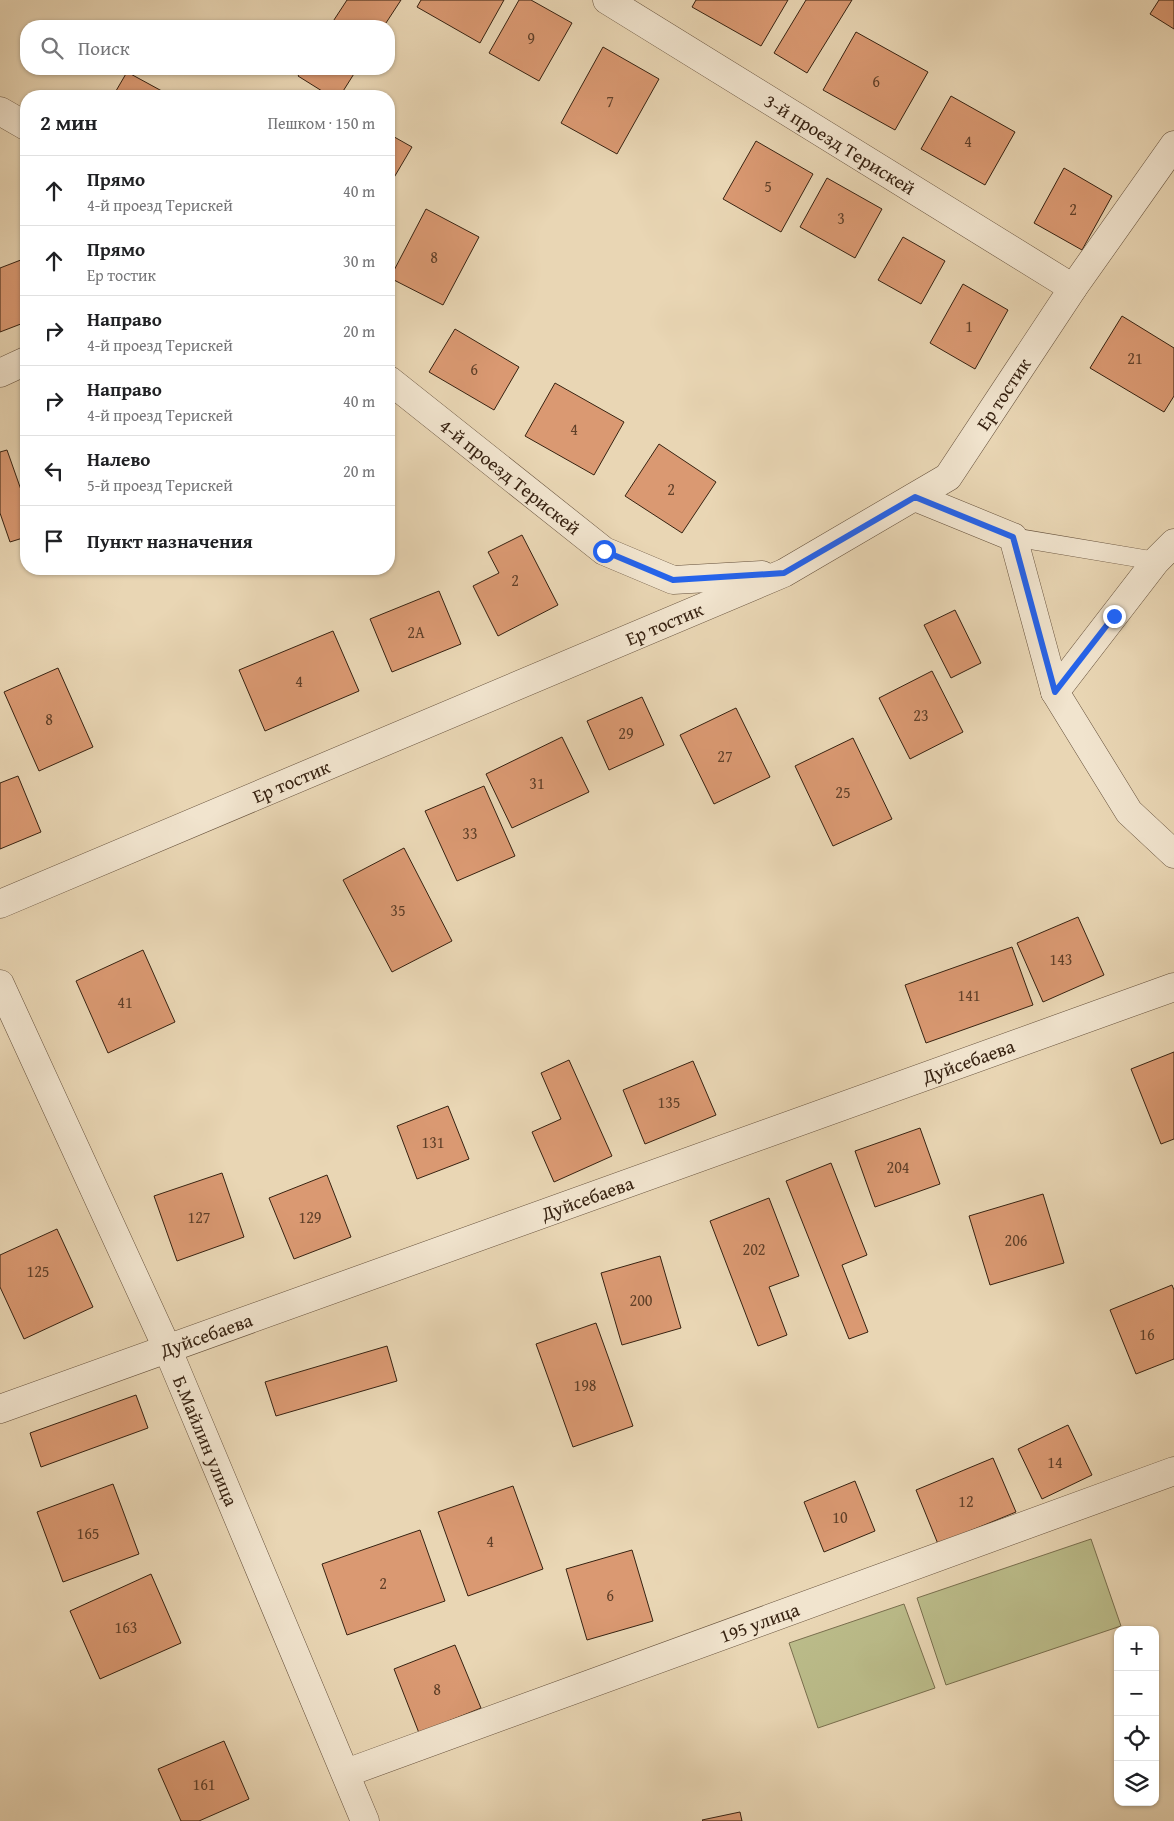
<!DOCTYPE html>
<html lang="ru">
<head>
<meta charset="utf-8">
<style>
	body { margin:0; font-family:"Gentium Book Plus",serif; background:#f6f6f6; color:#202124 }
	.controls { position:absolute; right:15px; bottom:15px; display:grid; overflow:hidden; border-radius:10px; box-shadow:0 1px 4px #0004 }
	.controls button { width:45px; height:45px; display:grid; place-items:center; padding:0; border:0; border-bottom:1px solid #e0e0e0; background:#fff; color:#202124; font:25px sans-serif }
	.stop { position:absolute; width:15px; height:15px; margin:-11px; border:4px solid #2563eb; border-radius:50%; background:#fff }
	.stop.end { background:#2563eb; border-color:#fff; box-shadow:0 1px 5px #0008 }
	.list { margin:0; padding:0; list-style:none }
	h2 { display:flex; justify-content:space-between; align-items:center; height:65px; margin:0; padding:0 20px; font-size:21px }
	h2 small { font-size:16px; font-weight:400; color:#757577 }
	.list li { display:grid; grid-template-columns:32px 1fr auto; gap:15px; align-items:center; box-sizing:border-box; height:70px; padding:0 20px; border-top:1px solid #e0e0e0 }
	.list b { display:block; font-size:19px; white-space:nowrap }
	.list p { margin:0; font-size:16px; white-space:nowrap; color:#757577 }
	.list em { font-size:16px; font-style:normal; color:#757577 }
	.icon { flex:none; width:28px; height:28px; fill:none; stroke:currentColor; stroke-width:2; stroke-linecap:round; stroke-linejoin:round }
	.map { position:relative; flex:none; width:1174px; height:1821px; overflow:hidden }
	.search { position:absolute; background:#fff; box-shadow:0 1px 4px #0004; left:20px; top:20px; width:375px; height:55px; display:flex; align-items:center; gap:12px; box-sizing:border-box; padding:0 18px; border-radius:20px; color:#757577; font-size:19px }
	.panel { position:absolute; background:#fff; box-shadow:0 1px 4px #0004; left:20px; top:90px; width:375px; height:485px; border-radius:20px }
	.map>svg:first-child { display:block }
</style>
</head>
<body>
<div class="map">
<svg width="1174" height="1821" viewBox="0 0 1174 1821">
	<rect width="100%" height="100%" fill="#e9d6b4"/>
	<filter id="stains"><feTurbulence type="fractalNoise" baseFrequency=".004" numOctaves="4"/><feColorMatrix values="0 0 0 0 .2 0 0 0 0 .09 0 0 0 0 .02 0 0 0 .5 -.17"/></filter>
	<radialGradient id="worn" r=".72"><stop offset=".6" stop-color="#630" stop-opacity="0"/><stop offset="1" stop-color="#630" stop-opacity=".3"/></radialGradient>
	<path fill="#bbbc8a" stroke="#796f4e" d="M1091,1539L1121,1626L946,1685L917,1598Z
		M904,1604L935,1688L818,1728L789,1643Z"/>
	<path fill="#da9972" stroke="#372211" d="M347,0H401L384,26H330Z
		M421,0H504L480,43L417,7Z
		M519,0H531L572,23L539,81L489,53Z
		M696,0H788L761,46L692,7Z
		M806,0H852L807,73L774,53Z
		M1159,0H1174V29L1150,14Z
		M856,32L928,72L895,130L823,90Z
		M603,47L659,79L617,154L561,123Z
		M303,69H357L340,96H330L298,76Z
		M127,72L171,96H113Z
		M951,96L1015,132L985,185L921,149Z
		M389,134L412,147L389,186Z
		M756,141L813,174L781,232L723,199Z
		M1064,168L1112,196L1082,250L1034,223Z
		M827,178L882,209L855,258L800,227Z
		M426,209L479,237L443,305L390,278Z
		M903,237L945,261L921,304L878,280Z
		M26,258V322L0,332V268Z
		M963,284L1008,310L975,369L930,343Z
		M1122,316L1174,348V396L1164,412L1090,368Z
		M455,329L519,367L494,410L429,372Z
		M555,383L624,422L594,475L525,436Z
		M659,444L716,482L682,533L625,496Z
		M7,450L26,504V537L10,542L0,513V452Z
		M522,535L558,605L498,636L473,586L499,573L488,552Z
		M439,591L461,644L392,672L370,619Z
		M955,610L981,663L951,678L924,625Z
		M333,631L359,691L265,731L239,670Z
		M58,668L93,747L39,771L4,692Z
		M932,671L963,732L910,759L879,698Z
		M642,697L664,745L609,770L587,721Z
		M736,708L770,777L714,804L680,735Z
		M562,737L589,792L512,828L486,774Z
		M853,738L892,819L833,846L795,766Z
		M18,776L41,832L0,849V783Z
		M484,786L515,856L457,881L425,811Z
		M404,848L452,941L392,972L343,880Z
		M1078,917L1104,975L1043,1002L1017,943Z
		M1012,947L1033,1005L926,1043L905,985Z
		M143,950L175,1022L108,1053L76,981Z
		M1174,1052V1139L1161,1144L1131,1069Z
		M569,1060L612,1156L554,1182L532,1132L561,1119L541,1073Z
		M693,1061L716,1115L645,1144L623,1090Z
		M448,1106L469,1159L417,1179L397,1126Z
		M920,1128L940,1184L875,1207L855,1151Z
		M831,1163L867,1255L842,1265L868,1332L849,1339L786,1181Z
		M222,1173L244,1237L177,1261L154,1196Z
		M327,1175L351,1237L294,1259L269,1198Z
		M1043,1194L1064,1263L990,1285L969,1216Z
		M769,1198L799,1276L769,1287L787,1335L758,1346L710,1221Z
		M57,1229L93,1307L24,1339L0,1287V1255Z
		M660,1256L681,1328L622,1345L601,1273Z
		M1172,1285L1174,1290V1359L1136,1374L1110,1310Z
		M596,1323L633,1426L573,1447L536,1344Z
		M387,1346L397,1381L276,1416L265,1382Z
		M136,1395L148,1428L41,1467L30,1433Z
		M1068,1425L1092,1475L1042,1499L1018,1449Z
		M993,1458L1016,1512L938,1544L916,1490Z
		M855,1481L875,1531L824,1552L804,1502Z
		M113,1484L139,1554L63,1582L37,1512Z
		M513,1486L543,1569L468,1596L438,1512Z
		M420,1530L445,1601L347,1635L322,1564Z
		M632,1550L653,1621L587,1640L566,1569Z
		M151,1574L181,1643L100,1679L70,1611Z
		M455,1645L481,1708L419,1733L394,1669Z
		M224,1741L249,1799L199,1821H181L158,1769Z
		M740,1812L742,1821H703L702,1820Z"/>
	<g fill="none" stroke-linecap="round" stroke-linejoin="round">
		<defs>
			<path id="lane" d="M1013,537L1156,561"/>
			<g id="street">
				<path id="s1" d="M607,0L1073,288"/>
				<path d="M0,111L26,126"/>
				<path d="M0,373L26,361"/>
				<path id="s2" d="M389,380L604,551L673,580L762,575"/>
				<path d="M915,497L1013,537L1055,692L1129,812L1174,854"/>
				<path d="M1055,692L1156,561L1174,543"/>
				<path id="s3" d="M0,904L784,573L948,477L1073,288L1174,145"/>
				<path id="s4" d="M0,984L167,1348L365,1821"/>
				<path id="s5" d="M0,1409L1174,987"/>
				<path id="s6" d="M346,1773L1174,1471"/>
			</g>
		</defs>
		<use href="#lane" stroke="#644f3a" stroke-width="19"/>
		<use href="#street" stroke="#644f3a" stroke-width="29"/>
		<use href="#lane" stroke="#f1e4ce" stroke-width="18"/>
		<use href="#street" stroke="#f1e4ce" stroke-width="28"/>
	</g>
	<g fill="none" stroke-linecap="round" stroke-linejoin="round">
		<path stroke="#2563eb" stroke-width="6" d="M604,551L673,580L784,573L915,497L1013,537L1055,692L1114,616"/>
	</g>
	<g text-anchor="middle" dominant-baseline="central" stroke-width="5" stroke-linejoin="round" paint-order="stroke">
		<g font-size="16" fill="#604029">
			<text x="531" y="38">9</text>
			<text x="876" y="81">6</text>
			<text x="610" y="101">7</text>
			<text x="968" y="141">4</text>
			<text x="768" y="186">5</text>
			<text x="1073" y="209">2</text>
			<text x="841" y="218">3</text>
			<text x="434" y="257">8</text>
			<text x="969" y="326">1</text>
			<text x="1135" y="358">21</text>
			<text x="474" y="369">6</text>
			<text x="574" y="429">4</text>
			<text x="671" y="489">2</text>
			<text x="515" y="580">2</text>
			<text x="416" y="632">2А</text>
			<text x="299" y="681">4</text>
			<text x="921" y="715">23</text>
			<text x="49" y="719">8</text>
			<text x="626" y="733">29</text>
			<text x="725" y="756">27</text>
			<text x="537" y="783">31</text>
			<text x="843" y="792">25</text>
			<text x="470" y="833">33</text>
			<text x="398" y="910">35</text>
			<text x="1061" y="959">143</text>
			<text x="969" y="995">141</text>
			<text x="125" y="1002">41</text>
			<text x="669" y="1102">135</text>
			<text x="433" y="1142">131</text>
			<text x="898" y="1167">204</text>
			<text x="199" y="1217">127</text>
			<text x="310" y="1217">129</text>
			<text x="1016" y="1240">206</text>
			<text x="754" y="1249">202</text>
			<text x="38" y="1271">125</text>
			<text x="641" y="1300">200</text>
			<text x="1147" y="1334">16</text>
			<text x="585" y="1385">198</text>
			<text x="1055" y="1462">14</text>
			<text x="966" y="1501">12</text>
			<text x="840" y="1517">10</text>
			<text x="88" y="1533">165</text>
			<text x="490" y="1541">4</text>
			<text x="383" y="1583">2</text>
			<text x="610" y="1595">6</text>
			<text x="126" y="1627">163</text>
			<text x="437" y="1689">8</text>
			<text x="204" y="1784">161</text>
		</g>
		<g font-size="19" fill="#372211" stroke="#f1e4ce">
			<text stroke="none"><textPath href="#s1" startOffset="274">3-й проезд Терискей</textPath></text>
			<text stroke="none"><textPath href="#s3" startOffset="1141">Ер тостик</textPath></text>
			<text stroke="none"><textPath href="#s2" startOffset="155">4-й проезд Терискей</textPath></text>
			<text stroke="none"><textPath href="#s3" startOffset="721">Ер тостик</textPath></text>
			<text stroke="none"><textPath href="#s3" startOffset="316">Ер тостик</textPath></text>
			<text stroke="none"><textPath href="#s5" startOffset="1029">Дуйсебаева</textPath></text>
			<text stroke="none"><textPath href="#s5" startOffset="624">Дуйсебаева</textPath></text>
			<text stroke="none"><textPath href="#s5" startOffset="219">Дуйсебаева</textPath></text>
			<text stroke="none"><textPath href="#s4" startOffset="501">Б.Майлин улица</textPath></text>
			<text stroke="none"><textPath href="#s6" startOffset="440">195 улица</textPath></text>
		</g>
	</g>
	<rect width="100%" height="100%" filter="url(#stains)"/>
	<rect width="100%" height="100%" fill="url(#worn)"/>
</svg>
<div class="controls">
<button>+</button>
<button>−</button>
<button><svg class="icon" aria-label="locate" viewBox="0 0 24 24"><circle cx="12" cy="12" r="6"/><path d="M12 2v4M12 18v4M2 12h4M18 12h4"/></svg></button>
<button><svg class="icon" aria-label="layers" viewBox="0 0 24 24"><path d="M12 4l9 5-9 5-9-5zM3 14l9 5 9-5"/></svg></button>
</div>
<div class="stop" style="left:604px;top:551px"></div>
<div class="stop end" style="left:1114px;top:616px"></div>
<div class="search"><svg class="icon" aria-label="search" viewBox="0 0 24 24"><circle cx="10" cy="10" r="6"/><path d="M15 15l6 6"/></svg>Поиск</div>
<section class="panel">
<h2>2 мин<small>Пешком · 150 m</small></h2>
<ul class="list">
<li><svg class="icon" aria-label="ahead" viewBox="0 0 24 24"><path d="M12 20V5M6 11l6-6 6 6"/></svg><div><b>Прямо</b><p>4-й проезд Терискей</p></div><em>40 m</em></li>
<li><svg class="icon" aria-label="ahead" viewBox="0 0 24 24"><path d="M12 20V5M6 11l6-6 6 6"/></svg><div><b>Прямо</b><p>Ер тостик</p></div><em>30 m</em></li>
<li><svg class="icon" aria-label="right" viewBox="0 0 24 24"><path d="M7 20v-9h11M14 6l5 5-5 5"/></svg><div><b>Направо</b><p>4-й проезд Терискей</p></div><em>20 m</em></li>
<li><svg class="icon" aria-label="right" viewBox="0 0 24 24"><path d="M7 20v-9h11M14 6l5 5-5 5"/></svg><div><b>Направо</b><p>4-й проезд Терискей</p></div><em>40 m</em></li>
<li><svg class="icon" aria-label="left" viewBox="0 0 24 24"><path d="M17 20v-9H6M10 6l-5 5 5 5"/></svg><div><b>Налево</b><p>5-й проезд Терискей</p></div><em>20 m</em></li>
<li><svg class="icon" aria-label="arrive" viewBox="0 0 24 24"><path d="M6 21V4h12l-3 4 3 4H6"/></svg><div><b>Пункт назначения</b></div></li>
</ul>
</section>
</div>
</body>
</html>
